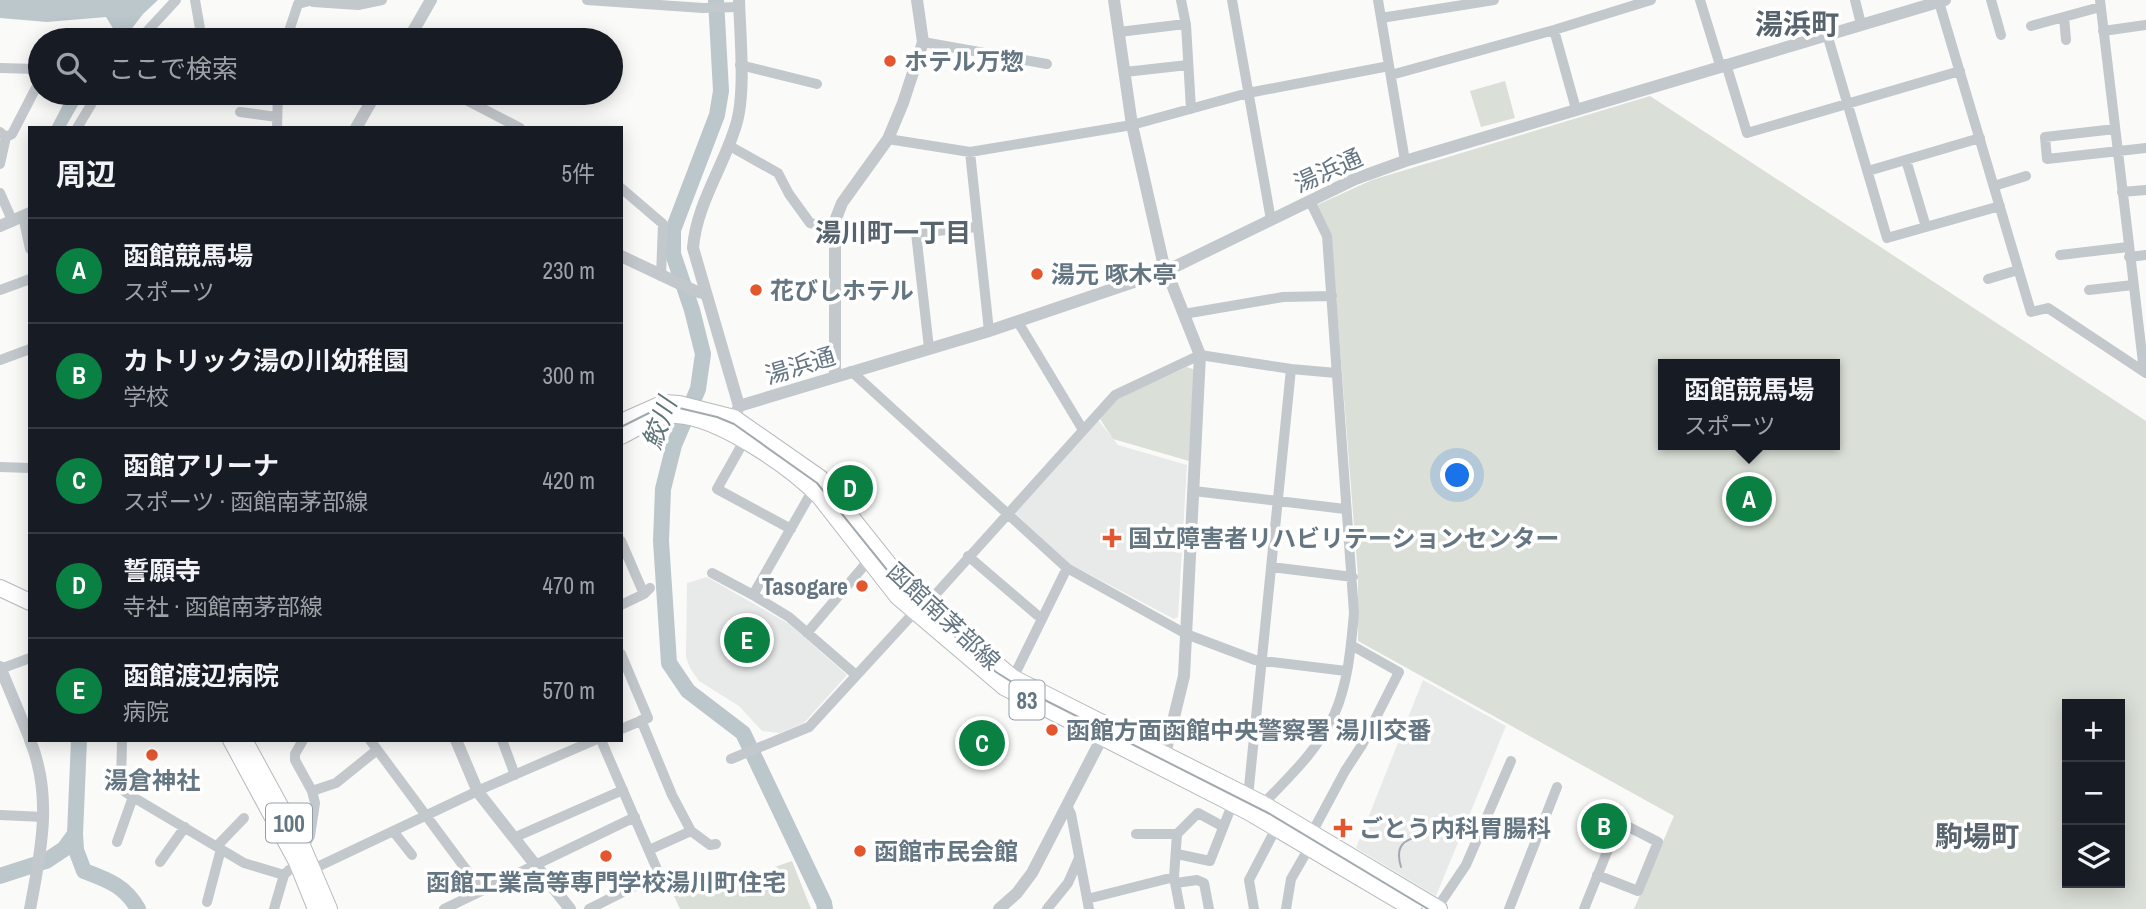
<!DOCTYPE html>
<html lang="ja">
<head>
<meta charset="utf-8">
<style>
	body { margin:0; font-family:"Archivo Narrow","Noto Sans JP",sans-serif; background:#242831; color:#f1f3f6 }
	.controls { position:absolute; right:21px; bottom:21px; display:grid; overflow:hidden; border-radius:0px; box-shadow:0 4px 18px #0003 }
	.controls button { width:63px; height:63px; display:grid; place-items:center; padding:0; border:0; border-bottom:2px solid #363941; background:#171b24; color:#f1f3f6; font:35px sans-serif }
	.you { position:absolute; left:1458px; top:476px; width:24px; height:24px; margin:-18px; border:5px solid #fff; border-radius:50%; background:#1a73e8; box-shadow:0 0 0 10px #1a73e833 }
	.badge { display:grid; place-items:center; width:46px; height:46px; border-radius:50%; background:#0b8043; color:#fff; font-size:23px; font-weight:700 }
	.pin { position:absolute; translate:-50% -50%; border:4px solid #fff; box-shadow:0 2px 7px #0006 }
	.popup { position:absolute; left:1658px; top:359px; width:182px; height:91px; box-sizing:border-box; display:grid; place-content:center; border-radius:0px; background:#171b24; filter:drop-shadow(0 2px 5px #0005); font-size:23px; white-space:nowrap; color:#9ea1a6 }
	.popup b { font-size:26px; color:#f1f3f6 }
	.popup::after { content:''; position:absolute; left:50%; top:100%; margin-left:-14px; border:14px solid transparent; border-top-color:#171b24 }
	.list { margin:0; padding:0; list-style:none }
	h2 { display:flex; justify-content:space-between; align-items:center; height:91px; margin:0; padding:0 28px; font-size:30px }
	h2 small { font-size:23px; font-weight:400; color:#9ea1a6 }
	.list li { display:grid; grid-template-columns:46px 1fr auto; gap:21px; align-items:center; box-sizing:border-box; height:105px; padding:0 28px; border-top:2px solid #363941 }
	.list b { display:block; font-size:26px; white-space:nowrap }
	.list p { margin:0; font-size:23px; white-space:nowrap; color:#9ea1a6 }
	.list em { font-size:23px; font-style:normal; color:#9ea1a6 }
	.icon { flex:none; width:38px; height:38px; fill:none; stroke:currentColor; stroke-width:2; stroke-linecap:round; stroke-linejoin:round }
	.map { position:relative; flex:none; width:2146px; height:909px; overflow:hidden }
	.search { position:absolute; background:#171b24; box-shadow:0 4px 18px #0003; left:28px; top:28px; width:595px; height:77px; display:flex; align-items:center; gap:18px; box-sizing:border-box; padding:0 24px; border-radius:38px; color:#9ea1a6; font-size:26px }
	.panel { position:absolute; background:#171b24; box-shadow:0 4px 18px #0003; left:28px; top:126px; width:595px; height:616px; border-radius:0px }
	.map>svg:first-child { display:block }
</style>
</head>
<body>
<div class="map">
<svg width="2146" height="909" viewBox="0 0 2146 909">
	<rect width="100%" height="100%" fill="#fafaf8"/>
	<path fill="#e8e9e9" d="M1098,420L1118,445L1187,465L1178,617L1174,619L1068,563L1014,512Z
		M707,577L789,624L847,675L804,723L780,733L762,731L739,706L699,681L690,668L686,657L687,583Z
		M1423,680L1506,726L1436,896L1356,848Z"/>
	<path fill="#dadfd7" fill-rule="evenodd" d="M1505,81L1515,118L1481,127L1470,91Z
		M1650,96L2146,421V909H1634L1674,816L1358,641V576L1331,233L1317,205L1372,180ZM1663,364H1835V445H1663ZM2067,704H2120V883H2067Z
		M1187,367L1195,370L1189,461L1113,439L1100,419L1117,398Z
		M792,861L811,909H680L673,894L677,887L735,881Z"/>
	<path fill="#bbc7cb" d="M0,0H158L143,14L123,40H106L114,30L106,17L47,22L0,18Z
		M69,93H85L65,128H51Z"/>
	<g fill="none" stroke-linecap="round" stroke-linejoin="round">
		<path stroke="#bbc7cb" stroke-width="16" d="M716,0L721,91L717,115L673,230V254L692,310L703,354L698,389L674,445L663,489L661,541L669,663L688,691L743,733L824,903L825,909
			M75,834L76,850L84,871C108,880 125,886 138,909
			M0,876L46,861L64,849L75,834L79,740"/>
		<defs>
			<path id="primary" d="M621,422L664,403L679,404L734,418L820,478L910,591L1013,678L1263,804L1439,909
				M621,436C637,428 658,414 676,415C719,417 791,467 820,497L898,597L1004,687L1249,812L1413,909
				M0,588L30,602
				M231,740L297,862L316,909
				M244,740L303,848L329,909"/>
		</defs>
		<use href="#primary" stroke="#b5babe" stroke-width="18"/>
		<path stroke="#c3c8cc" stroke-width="10" d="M195,0L202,40
			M587,0L703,8L739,7
			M1181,0L1186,25L1191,109
			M1232,0L1271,220
			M1378,0L1405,161
			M1700,0L1720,65
			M1855,0L1861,24
			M1991,0L2001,35
			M2100,0L2144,371
			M313,2L358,5L382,0
			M1939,2L2031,312L2048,308L2146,373
			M2064,17L2066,40
			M1381,18L1494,0
			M2031,26L2100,7
			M1554,30L1576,109
			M2103,31L2146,25
			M1119,32L1185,24
			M1827,34L1887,238L2000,206
			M139,40L176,0
			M286,40L298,4L313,0
			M923,42L1047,64
			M1726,64L1747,133L1960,71
			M740,65L817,84
			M0,68L37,69L40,72
			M1125,72L1188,65
			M1391,75L1554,30L1651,0
			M453,93L520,128
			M240,112L277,117
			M77,128L98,93
			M277,128L278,93
			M2115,129L2045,137L2047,159L2146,148
			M0,132L6,137L0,164
			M6,137L12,134L40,80
			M888,139L970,152L1132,125L1248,93L1389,66
			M728,145L778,173L789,194L810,223L833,228
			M970,152L989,331
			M1906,160L1926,227
			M1868,171L1980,138
			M1994,186L2026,176
			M621,188L663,224L661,276
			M2122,192L2146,190
			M0,193L12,220
			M23,216L30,249
			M2060,255L2128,247
			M2129,257L2146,255
			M1988,279L2018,270
			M0,290L30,279
			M2089,290L2133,285
			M1184,314L1283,297L1332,296
			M1018,322L1083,430
			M929,348L916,233L977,227
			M0,360L30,349
			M851,371L1067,568L1186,634L1255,660L1346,671
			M744,441L717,489L791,529
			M0,467L30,468
			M815,486L753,595L789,617L856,675
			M1194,491L1345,509
			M621,541L644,594
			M968,556L1037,615
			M1271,567L1353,577
			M712,573L753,595
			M621,605L644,594L650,588
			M807,633L868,561
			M621,654L648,718L621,729
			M0,669L30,658
			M1013,678L1067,568
			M641,720L672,795L691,831L710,845L716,844
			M122,740L121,785L124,791L133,797
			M370,740L482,891
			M502,740L515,775
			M601,740L659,874L667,880L693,879
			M731,759L809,727L910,617L926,605L1115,395L1200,355L1291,369L1336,373
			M312,791L336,783L377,750
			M1246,799L1248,797L1291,369
			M1263,804C1289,777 1318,750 1334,715C1348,684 1351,647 1354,613L1327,236L1310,201
			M1067,806L1071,814L1089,909
			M0,815L44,817
			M1315,827L1345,771L1362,745L1399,672L1351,645
			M393,831L412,855
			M1136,834H1177
			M520,835L623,790
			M117,842L133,797L244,863L284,875
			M217,846L244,818
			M303,848L310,836L315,803L312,791L295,760V754L303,740
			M649,850L691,831
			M1177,854L1210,861L1230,810
			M160,862L185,827
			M313,869L484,788L595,740
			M1176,883L1197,880L1204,883L1209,909
			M1087,899L1174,877
			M207,902L221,849
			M1437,908L1466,865L1511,761
			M274,909L284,875L289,870
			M444,909L635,817
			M589,909L659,874
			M1047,909L1068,883L1079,858
			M1180,909L1174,877L1177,834L1198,813L1222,826
			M1254,909L1249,880L1273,834
			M1286,909L1291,879L1306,853
			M1509,909L1557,787
			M1584,909L1619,822L1658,842L1638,891L1597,875"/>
		<path stroke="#c3c8cc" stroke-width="12" d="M1114,0L1132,125L1163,262L1200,355L1184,676L1163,762
			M408,40L431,0
			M356,128L376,93
			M0,226L30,213
			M621,256L695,291L706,294
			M835,376V221L842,203L888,139L903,103L923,42L917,0
			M739,406L989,331L1166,271L1355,179L1405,161L1945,0
			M737,411L739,406L693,248C696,205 724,166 736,125C746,93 740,35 739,0
			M0,667L30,739
			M456,740L478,792L570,909
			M30,909C41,852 53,796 30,740
			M999,909L1017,893L1032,873L1106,730"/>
		<use href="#primary" stroke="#fff" stroke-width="16"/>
		<path stroke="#a2aab0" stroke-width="2" d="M621,427L657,409L675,407L717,417L734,424L817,483L908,596L996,672L1023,689L1270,814L1428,909
			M1401,867C1390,831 1426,841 1440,825"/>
	</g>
	<g fill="#e4572e" stroke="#fff" stroke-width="2.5">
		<circle cx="890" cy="61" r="7"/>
		<circle cx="1037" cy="274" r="7"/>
		<circle cx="756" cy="290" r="7"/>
		<path d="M1108.5 527.5h7v7h7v7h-7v7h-7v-7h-7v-7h7z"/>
		<circle cx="862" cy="586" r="7"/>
		<circle cx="1052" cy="730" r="7"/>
		<circle cx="152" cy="755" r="7"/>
		<path d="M1339.5 817.5h7v7h7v7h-7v7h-7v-7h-7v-7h7z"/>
		<circle cx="860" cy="851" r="7"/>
		<circle cx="606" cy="856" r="7"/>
	</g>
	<g text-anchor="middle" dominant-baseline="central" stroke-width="7" stroke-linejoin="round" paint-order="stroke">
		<g fill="#fff" stroke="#939fa8" stroke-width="2">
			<rect x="1009.5" y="680.5" width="35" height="39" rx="5"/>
			<rect x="266" y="803.5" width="46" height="39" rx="5"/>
		</g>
		<g font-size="23" font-weight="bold" fill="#657683">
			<text x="1027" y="700">83</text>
			<text x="289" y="823">100</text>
		</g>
		<g font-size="24" font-weight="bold" fill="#657683" stroke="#fff" text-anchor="start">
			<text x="904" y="61">ホテル万惣</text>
			<text x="1051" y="274">湯元 啄木亭</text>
			<text x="770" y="290">花びしホテル</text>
			<text x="1128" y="538">国立障害者リハビリテーションセンター</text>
			<text x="848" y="586" text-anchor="end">Tasogare</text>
			<text x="1066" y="730">函館方面函館中央警察署 湯川交番</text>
			<text x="152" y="780" text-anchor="middle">湯倉神社</text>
			<text x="1359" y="828">ごとう内科胃腸科</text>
			<text x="874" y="851">函館市民会館</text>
			<text x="606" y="882" text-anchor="middle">函館工業高等専門学校湯川町住宅</text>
		</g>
		<g font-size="24" fill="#657683" stroke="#fff">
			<text transform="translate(1328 170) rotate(-24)">湯浜通</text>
			<text transform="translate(800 365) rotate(-17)">湯浜通</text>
			<text transform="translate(944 616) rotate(43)">函館南茅部線</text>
		</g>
		<g font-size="26" font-weight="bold" fill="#57646e" stroke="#fff">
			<text x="893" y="232">湯川町一丁目</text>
		</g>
		<g font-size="26" font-style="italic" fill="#60757c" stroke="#fff">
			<text transform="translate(659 423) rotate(-70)">鮫川</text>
		</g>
		<g font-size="28" font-weight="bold" fill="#57646e" stroke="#fff">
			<text x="1797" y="24">湯浜町</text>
			<text x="1977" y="836">駒場町</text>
		</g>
	</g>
</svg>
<div class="controls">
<button>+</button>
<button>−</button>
<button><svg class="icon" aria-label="layers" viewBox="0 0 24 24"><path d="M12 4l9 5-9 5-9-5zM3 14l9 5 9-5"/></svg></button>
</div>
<div class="you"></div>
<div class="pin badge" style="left:1749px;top:499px">A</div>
<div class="popup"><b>函館競馬場</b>スポーツ</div>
<div class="pin badge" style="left:1604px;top:826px">B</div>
<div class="pin badge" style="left:982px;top:743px">C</div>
<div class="pin badge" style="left:850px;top:488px">D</div>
<div class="pin badge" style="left:747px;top:640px">E</div>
<div class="search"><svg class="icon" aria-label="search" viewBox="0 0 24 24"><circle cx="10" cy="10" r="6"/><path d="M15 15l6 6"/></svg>ここで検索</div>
<section class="panel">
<h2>周辺<small>5件</small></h2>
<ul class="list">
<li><span class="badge">A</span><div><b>函館競馬場</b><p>スポーツ</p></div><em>230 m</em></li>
<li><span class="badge">B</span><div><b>カトリック湯の川幼稚園</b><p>学校</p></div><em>300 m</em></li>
<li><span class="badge">C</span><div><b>函館アリーナ</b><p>スポーツ · 函館南茅部線</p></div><em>420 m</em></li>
<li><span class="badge">D</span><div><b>誓願寺</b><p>寺社 · 函館南茅部線</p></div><em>470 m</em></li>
<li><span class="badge">E</span><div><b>函館渡辺病院</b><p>病院</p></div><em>570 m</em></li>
</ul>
</section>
</div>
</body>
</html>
